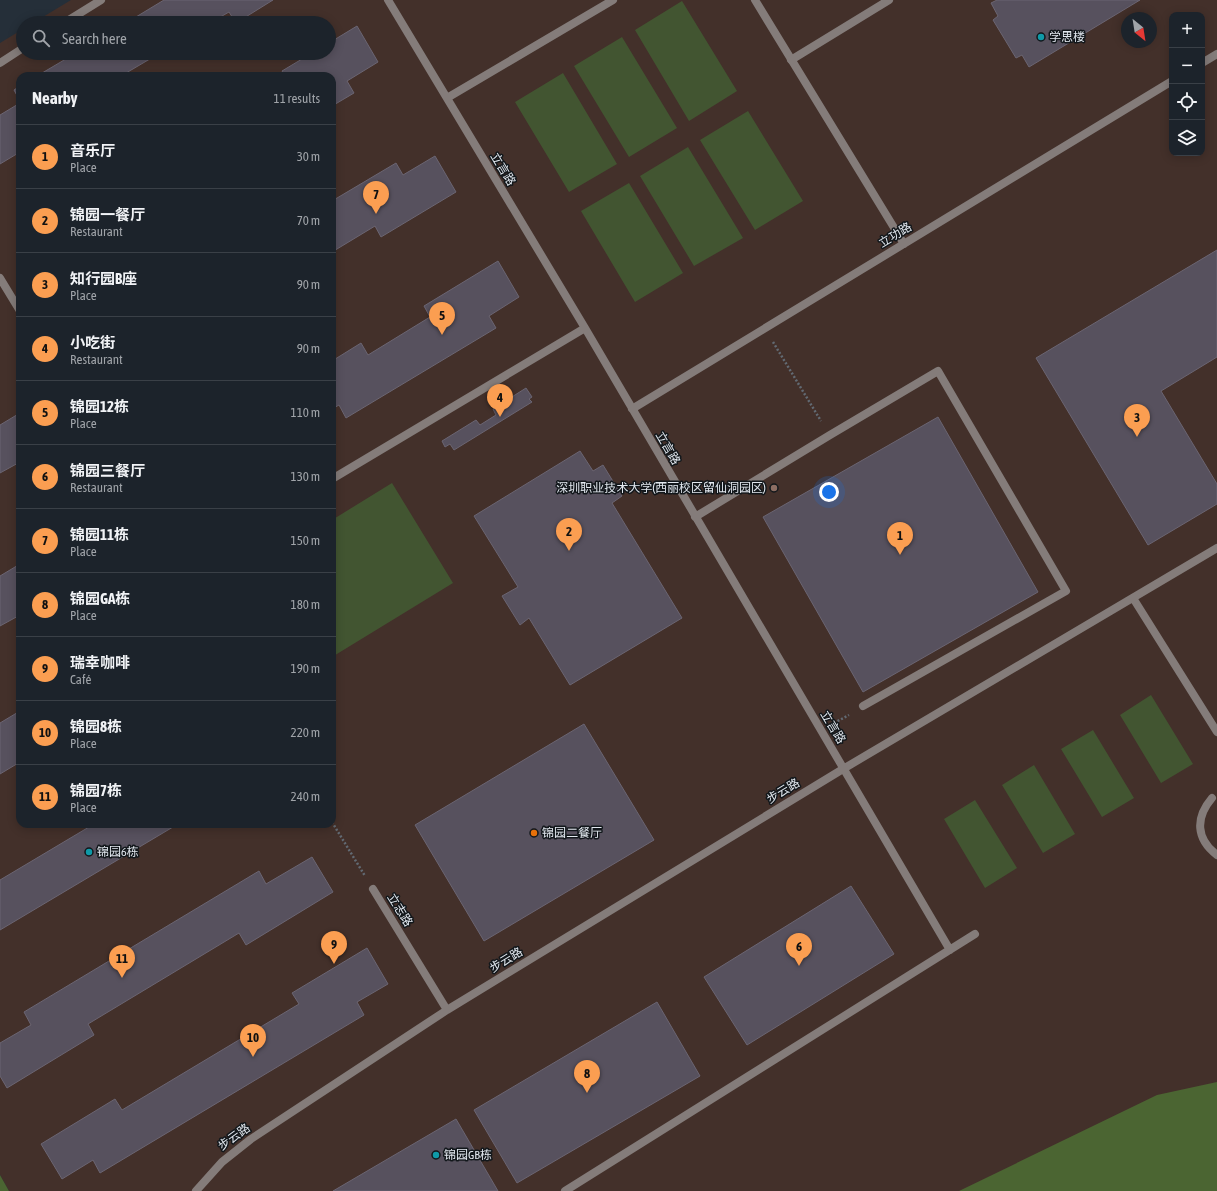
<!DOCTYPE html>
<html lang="en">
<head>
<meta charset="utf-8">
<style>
	body { margin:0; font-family:"Asap Condensed","Noto Sans SC",sans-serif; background:#292f37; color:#f1f3f6 }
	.controls { position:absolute; right:12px; top:12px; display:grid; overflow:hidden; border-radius:8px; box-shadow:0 2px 10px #0003 }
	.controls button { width:36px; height:36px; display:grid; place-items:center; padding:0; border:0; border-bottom:1px solid #3a4047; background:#1c232b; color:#f1f3f6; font:20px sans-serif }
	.compass { position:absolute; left:1121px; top:12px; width:36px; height:36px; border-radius:50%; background:#1c232b; box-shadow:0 2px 10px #0003; rotate:150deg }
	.you { position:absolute; left:829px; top:492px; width:14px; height:14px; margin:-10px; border:3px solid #fff; border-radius:50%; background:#1a73e8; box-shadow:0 0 0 6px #1a73e833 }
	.badge { display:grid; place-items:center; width:26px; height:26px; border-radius:50%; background:#fb9e51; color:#111; font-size:13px; font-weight:700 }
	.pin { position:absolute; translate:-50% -33px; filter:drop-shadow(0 1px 2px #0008) }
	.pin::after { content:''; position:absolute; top:21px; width:14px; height:12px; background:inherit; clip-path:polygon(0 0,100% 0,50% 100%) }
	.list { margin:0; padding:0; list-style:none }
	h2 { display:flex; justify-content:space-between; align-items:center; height:52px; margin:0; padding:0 16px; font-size:17px }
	h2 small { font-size:13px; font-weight:400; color:#a0a4a9 }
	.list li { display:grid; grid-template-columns:26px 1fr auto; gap:12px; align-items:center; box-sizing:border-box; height:64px; padding:0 16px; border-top:1px solid #3a4047 }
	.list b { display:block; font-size:15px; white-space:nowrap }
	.list p { margin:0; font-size:13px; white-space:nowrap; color:#a0a4a9 }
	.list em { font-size:13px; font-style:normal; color:#a0a4a9 }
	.icon { flex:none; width:22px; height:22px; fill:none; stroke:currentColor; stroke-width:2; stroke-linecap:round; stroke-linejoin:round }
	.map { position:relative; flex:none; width:1217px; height:1191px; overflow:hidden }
	.search { position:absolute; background:#1c232b; box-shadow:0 2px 10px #0003; left:16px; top:16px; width:320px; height:44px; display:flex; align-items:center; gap:10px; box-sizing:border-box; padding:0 14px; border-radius:22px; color:#a0a4a9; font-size:15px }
	.panel { position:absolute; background:#1c232b; box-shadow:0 2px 10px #0003; left:16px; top:72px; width:320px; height:756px; border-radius:12px }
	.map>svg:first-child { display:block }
</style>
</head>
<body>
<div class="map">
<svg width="1217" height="1191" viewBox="0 0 1217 1191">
	<rect width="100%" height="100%" fill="#252f39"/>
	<path fill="#43302a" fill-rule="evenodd" d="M71,0H1217V1191H9L0,1175V43L23,29V53H329V23H33ZM1172,15H1202V153H1172ZM1127,18H1151V42H1127ZM20,76H332V824H20Z"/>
	<path fill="#425531" d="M682,1L737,91L689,121L635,30Z
		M622,37L677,128L629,157L574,66Z
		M563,73L617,164L569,192L515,102Z
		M748,111L803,201L755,230L700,140Z
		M688,147L743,238L694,266L640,176Z
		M629,183L683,273L635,302L581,211Z
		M392,483L453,583L332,657V520Z
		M1151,695L1193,764L1161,783L1120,715Z
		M1093,730L1134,798L1102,817L1061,749Z
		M1034,765L1075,834L1043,853L1002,785Z
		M975,800L1017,868L985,888L944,819Z"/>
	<path fill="#4b6532" d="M1217,1082V1191H959L1157,1095Z
		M0,1175L9,1191H0Z"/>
	<path fill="#57515e" stroke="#6b6572" d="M164,0H273L236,23L229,12L210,23H126Z
		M997,0H1140L1029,67L1022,55L1016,58L993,20L998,16L991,3Z
		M357,26L378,62L347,81L354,93L332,106V76H285L282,71L312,53H329V43Z
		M76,53H160L121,76H37Z
		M20,86V101L14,90Z
		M20,103V152L0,164V115Z
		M435,156L456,192L381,237L375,226L332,252V201L396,163L403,175Z
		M1217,250V357L1161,391L1217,484V504L1148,545L1036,358Z
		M498,261L519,297L489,316L496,328L346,418L339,405L332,409V361L361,343L368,355L430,317L424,306Z
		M526,388L532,397L529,399L532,402L454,450L450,444L445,447L442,441L476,420L480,425L496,415L493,409Z
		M20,413V462L0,473V425Z
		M938,417L1038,592L863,692L763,517Z
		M580,451L593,471L603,465L622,496L612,503L682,618L570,685L529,618L520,625L502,596L518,587L474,516Z
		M20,564V615L0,626V576Z
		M20,711V762L0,774V723Z
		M584,724L654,840L484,941L415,825Z
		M94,824H178L0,930V880Z
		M312,857L333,892L246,945L239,933L88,1024L94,1035L7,1088L0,1076V1043L31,1025L24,1012L259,871L266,884Z
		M851,886L894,954L747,1045L704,977Z
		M367,948L388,984L357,1002L364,1015L100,1173L93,1160L62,1179L41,1144L115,1099L122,1110L299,1004L292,993Z
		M657,1002L700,1076L517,1183L474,1110Z
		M456,1119L498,1191H333Z"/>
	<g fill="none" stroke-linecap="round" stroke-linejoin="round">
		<path stroke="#626a73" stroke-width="2.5" stroke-dasharray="2 2" stroke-linecap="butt" d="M773,342L821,421
			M834,723L849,715
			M332,822L365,876"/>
		<path stroke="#847c7a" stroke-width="8" d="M388,0L585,328L950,950
			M755,0L904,244
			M64,23L101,0
			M0,63L23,48
			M1202,63L1217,54
			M447,98L613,0
			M0,278L20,311
			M632,409L1172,81
			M332,479L585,328
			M695,517L830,435L938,371L1066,591L863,706
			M1133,598L1217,732
			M1212,798C1195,818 1196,839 1217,855
			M373,889L447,1010
			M196,1191L222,1162L251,1139L447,1010L843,769L1217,548
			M565,1191L975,934"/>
		<path stroke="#847c7a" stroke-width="8" d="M791,60L889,0"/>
	</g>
	<g fill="#0f9aa8" stroke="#12171b" stroke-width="1.5">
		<circle cx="1041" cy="37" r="4"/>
		<circle cx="89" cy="852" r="4"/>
		<circle cx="436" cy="1155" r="4"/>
	</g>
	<circle fill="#8d6e63" stroke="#12171b" stroke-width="1.5" cx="774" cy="488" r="4"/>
	<circle fill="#e8710a" stroke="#12171b" stroke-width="1.5" cx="534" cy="833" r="4"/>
	<g text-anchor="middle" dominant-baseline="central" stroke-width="3" stroke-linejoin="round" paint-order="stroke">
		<g font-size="12" fill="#e3e9f0" stroke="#12171b" text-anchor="start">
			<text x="1049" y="37">学思楼</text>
			<text x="766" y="488" text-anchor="end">深圳职业技术大学(西丽校区留仙洞园区)</text>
			<text x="542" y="833">锦园二餐厅</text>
			<text x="97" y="852">锦园6栋</text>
			<text x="444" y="1155">锦园GB栋</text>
		</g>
		<g font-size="12" fill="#e3e9f0" stroke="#12171b">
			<text transform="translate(503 169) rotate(59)">立言路</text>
			<text transform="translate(895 235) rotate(-31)">立功路</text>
			<text transform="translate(668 448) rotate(60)">立言路</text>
			<text transform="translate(833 727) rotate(59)">立言路</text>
			<text transform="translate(783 791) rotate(-31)">步云路</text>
			<text transform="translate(400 910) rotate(58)">立志路</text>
			<text transform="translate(506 960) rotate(-31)">步云路</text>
			<text transform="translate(234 1137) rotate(-36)">步云路</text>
		</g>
	</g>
</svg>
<div class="controls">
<button>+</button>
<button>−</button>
<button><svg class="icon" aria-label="locate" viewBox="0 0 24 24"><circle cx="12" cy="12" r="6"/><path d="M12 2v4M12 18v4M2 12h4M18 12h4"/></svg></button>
<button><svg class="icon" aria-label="layers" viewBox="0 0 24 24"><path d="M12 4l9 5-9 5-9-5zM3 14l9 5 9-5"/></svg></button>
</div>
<svg class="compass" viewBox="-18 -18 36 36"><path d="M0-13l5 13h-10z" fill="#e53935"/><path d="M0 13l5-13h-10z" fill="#a0a4a9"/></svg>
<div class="you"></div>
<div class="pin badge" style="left:900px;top:555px">1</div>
<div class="pin badge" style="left:569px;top:551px">2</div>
<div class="pin badge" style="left:1137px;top:437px">3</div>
<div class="pin badge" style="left:500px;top:417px">4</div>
<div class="pin badge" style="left:442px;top:335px">5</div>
<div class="pin badge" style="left:799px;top:966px">6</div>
<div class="pin badge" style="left:376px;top:214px">7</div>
<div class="pin badge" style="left:587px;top:1093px">8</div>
<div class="pin badge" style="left:334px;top:964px">9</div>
<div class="pin badge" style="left:253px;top:1057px">10</div>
<div class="pin badge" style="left:122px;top:978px">11</div>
<div class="search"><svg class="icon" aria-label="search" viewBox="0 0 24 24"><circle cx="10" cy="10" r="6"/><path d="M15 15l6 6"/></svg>Search here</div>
<section class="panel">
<h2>Nearby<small>11 results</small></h2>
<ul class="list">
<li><span class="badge">1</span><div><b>音乐厅</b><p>Place</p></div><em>30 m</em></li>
<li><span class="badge">2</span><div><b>锦园一餐厅</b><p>Restaurant</p></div><em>70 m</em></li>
<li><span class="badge">3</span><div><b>知行园B座</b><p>Place</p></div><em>90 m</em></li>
<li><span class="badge">4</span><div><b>小吃街</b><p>Restaurant</p></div><em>90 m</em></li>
<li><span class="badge">5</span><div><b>锦园12栋</b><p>Place</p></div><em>110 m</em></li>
<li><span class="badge">6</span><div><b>锦园三餐厅</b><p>Restaurant</p></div><em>130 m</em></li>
<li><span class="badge">7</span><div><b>锦园11栋</b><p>Place</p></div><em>150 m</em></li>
<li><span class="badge">8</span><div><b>锦园GA栋</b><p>Place</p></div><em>180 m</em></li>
<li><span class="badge">9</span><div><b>瑞幸咖啡</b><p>Café</p></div><em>190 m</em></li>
<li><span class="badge">10</span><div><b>锦园8栋</b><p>Place</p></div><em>220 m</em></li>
<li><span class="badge">11</span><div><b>锦园7栋</b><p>Place</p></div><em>240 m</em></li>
</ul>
</section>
</div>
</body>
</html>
